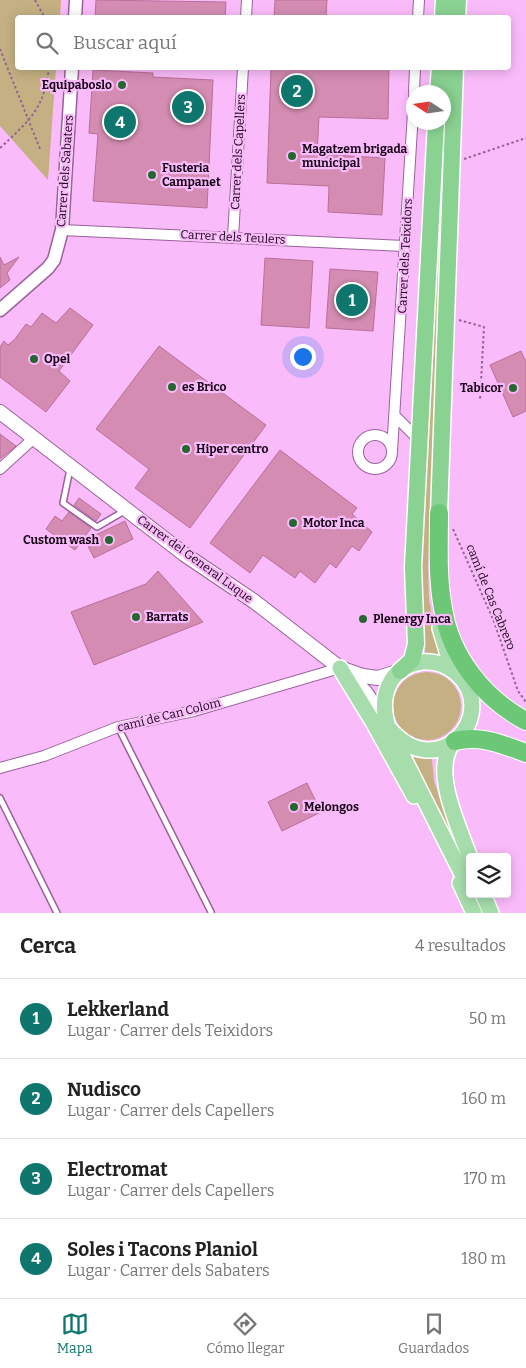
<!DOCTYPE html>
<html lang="es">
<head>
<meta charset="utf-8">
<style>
	body { margin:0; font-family:Bitter,serif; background:#f6f6f6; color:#222 }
	.controls { position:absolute; right:15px; bottom:15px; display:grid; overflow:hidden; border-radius:5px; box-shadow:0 2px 12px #0003 }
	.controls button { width:45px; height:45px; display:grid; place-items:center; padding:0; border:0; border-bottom:1px solid #e0e0e0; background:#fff; color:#222; font:25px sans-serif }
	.compass { position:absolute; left:406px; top:85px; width:45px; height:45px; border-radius:50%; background:#fff; box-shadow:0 2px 12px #0003; rotate:282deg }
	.you { position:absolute; left:302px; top:356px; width:18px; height:18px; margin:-12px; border:4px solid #fff; border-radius:50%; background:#1a73e8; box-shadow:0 0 0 8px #1a73e833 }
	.badge { display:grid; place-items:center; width:32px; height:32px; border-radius:50%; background:#0f766e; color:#fff; font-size:16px; font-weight:700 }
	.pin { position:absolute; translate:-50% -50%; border:2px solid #fff; box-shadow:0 1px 5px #0006 }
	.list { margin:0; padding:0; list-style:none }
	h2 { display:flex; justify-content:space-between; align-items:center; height:65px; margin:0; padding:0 20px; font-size:21px }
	h2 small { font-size:16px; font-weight:400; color:#767676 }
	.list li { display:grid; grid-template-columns:32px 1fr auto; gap:15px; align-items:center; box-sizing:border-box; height:80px; padding:0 20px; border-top:1px solid #e0e0e0 }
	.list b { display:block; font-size:19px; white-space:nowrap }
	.list p { margin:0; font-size:16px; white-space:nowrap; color:#767676 }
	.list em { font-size:16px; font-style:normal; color:#767676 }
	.icon { flex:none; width:28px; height:28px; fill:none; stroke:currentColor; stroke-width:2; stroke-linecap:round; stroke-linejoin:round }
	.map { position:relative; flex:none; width:526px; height:913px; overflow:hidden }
	.search { position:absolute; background:#fff; box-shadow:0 2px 12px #0003; left:15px; right:15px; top:15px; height:55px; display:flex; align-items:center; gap:12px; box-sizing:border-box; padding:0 18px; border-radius:5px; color:#767676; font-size:19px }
	.sheet { height:385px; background:#fff }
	nav { display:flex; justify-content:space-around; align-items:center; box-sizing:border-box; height:70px; border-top:1px solid #e0e0e0; background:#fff; font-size:14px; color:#767676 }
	nav a { display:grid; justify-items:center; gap:2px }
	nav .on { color:#0f766e }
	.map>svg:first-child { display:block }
</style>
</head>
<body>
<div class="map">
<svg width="526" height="913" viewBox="0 0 526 913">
	<rect width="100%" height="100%" fill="#fabbfa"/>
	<path fill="#c4b082" d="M0,0H61L60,17L18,18V68H56L48,180L0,126Z
		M444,110H446L428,567L429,600L440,654L438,655L426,654L425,651L421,570Z
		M393 706a34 34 0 1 1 68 0a34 34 0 1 1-68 0Z
		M414,757L432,759L434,781L455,844L413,760Z"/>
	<path fill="#d48cb2" stroke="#ba6f98" d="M96,0L226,2L225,18H95Z
		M275,0H327L326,18H274Z
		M271,68H389L388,119L319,117L317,154L385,158L382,215L328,212L329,186L267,183Z
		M93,70L153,73V77L213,80L207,208L93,201L98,134L89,133Z
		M0,257L4,265L19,257L7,273L10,280L0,288Z
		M265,258L313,261L309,328L261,325Z
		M330,269L378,272L373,331L326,328Z
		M70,308L93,325L59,371L70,381L46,412L0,377V347L4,341L8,345L15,339L26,324L31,327L42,313L56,323Z
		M159,346L266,425L190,528L135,488L149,469L96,429Z
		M521,351L526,362V411L513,417L490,365Z
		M0,434L16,446L0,459Z
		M280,450L357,508L352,514L372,532L359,551L352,546L336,568L330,563L315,583L300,571L295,578L263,555L250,573L210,543Z
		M79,498L101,514L96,521L74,505Z
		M69,512L91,528L75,550L46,529L55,516L62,521Z
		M125,521L133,539L94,558L85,540Z
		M158,571L203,622L94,665L71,612L146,584Z
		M307,783L321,812L282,831L268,802Z"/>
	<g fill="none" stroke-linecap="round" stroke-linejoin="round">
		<defs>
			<path id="service" d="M70,469L63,503L97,527L126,510
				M118,727L211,912
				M0,798L57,913"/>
			<path id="minor" d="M246,18L247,0
				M418,18L419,0
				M414,92L415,68
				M62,230L404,246
				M233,237L243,68
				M395,416L419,440
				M358 452a17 17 0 1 1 34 0a17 17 0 1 1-34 0Z
				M392,451L414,96
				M0,469L34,438
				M0,768L44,756L118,727L194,711L340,668"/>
			<path id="tertiary" d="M75,18L76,0
				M0,310L48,268L54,260L62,230L72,68"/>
			<path id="secondary" d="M0,412L184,554L255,602L340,668L363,676L378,678L400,671
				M348,675L366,693L387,725"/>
			<path id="primary" d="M440,628L449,658L458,674
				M340,668L373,722L414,796
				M388,727C438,788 501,713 457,674C447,665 435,661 422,662C387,667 379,699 388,727L470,890
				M454,741C430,770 459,826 470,858
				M460,883L474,913
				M483,894L491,913"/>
			<path id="trunk" d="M443,18L444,0
				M457,18L458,0
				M438,92L440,68
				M439,513L455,68
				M400,671L412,660L416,644L413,567L436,122"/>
			<path id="motorway" d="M439,513C439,544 437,577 443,608C450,656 484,699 526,721
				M455,741C481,735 501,744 526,753"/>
		</defs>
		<use href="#service" stroke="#9a619a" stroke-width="8"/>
		<use href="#minor" stroke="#9a619a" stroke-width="12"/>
		<use href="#tertiary" stroke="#9a619a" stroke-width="15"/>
		<use href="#secondary" stroke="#9a619a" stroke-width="16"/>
		<use href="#primary" stroke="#fff" stroke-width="18"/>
		<use href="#trunk" stroke="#fff" stroke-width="19"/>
		<use href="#motorway" stroke="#fff" stroke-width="20"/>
		<path stroke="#916692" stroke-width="2" stroke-dasharray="2.5 2.5" stroke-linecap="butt" d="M35,0L45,18
			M0,49L40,149
			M0,148C30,120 44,109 49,68
			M464,159L526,138
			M459,320L484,327L480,400
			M453,529L493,619L518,691L526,702"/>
		<use href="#service" stroke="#fff" stroke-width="5"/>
		<use href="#minor" stroke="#fff" stroke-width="10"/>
		<use href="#tertiary" stroke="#fff" stroke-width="12"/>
		<use href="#secondary" stroke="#fff" stroke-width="14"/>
		<use href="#primary" stroke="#a7ddad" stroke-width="15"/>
		<use href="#trunk" stroke="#8ad292" stroke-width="16"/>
		<use href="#motorway" stroke="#6cc777" stroke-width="18"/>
	</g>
	<g fill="#266731" stroke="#fabbfa" stroke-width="2">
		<circle cx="122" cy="85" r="5"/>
		<circle cx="292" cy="156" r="5"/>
		<circle cx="152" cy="175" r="5"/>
		<circle cx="34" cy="359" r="5"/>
		<circle cx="172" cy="387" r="5"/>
		<circle cx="513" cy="388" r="5"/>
		<circle cx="186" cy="449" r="5"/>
		<circle cx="293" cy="523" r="5"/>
		<circle cx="109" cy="540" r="5"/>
		<circle cx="136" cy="617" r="5"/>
		<circle cx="363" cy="619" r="5"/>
		<circle cx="294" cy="807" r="5"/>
	</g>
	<g text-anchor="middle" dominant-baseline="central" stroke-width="4.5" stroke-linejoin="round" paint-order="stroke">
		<g font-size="12" font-weight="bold" fill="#170318" stroke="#fabbfa" text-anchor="start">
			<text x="112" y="85" text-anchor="end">Equipaboslo</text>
			<text x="302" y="149">Magatzem brigada<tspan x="302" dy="14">municipal</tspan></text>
			<text x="162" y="168">Fusteria<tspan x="162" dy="14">Campanet</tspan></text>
			<text x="44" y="359">Opel</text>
			<text x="182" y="387">es Brico</text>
			<text x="503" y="388" text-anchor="end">Tabicor</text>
			<text x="196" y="449">Hiper centro</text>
			<text x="303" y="523">Motor Inca</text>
			<text x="99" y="540" text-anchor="end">Custom wash</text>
			<text x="146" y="617">Barrats</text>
			<text x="373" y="619">Plenergy Inca</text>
			<text x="304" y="807">Melongos</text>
		</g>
		<g font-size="12" fill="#170318" stroke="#fabbfa">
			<text transform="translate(238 152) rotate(-87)">Carrer dels Capellers</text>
			<text transform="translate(65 171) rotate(-86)">Carrer dels Sabaters</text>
			<text transform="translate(233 237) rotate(3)">Carrer dels Teulers</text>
			<text transform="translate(405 256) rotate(-87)">Carrer dels Teixidors</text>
			<text transform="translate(195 559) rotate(36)">Carrer del General Luque</text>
			<text transform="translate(491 597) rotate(68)">camí de Cas Cabrero</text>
			<text transform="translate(169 715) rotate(-14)">camí de Can Colom</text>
		</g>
	</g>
</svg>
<div class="controls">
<button><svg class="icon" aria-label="layers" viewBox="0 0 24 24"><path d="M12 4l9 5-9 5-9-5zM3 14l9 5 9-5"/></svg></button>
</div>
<svg class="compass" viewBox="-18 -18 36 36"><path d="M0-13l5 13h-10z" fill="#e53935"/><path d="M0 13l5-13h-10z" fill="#767676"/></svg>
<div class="you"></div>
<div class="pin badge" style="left:352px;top:300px">1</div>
<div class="pin badge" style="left:297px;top:91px">2</div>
<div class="pin badge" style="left:188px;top:107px">3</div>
<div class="pin badge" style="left:120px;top:122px">4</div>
<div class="search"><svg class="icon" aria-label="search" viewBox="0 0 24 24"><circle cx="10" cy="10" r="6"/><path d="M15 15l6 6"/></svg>Buscar aquí</div>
</div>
<section class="sheet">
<h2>Cerca<small>4 resultados</small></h2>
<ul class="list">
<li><span class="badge">1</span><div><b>Lekkerland</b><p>Lugar · Carrer dels Teixidors</p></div><em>50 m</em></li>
<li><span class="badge">2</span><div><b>Nudisco</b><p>Lugar · Carrer dels Capellers</p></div><em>160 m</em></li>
<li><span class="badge">3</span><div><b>Electromat</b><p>Lugar · Carrer dels Capellers</p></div><em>170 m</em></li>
<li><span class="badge">4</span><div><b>Soles i Tacons Planiol</b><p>Lugar · Carrer dels Sabaters</p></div><em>180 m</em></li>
</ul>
</section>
<nav>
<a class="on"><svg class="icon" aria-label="map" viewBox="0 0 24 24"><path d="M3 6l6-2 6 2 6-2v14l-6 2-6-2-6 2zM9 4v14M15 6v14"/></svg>Mapa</a>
<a><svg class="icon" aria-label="directions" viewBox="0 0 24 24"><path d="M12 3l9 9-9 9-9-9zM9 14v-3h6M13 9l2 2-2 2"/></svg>Cómo llegar</a>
<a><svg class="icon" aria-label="saved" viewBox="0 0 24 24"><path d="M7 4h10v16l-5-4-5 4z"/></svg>Guardados</a>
</nav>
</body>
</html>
